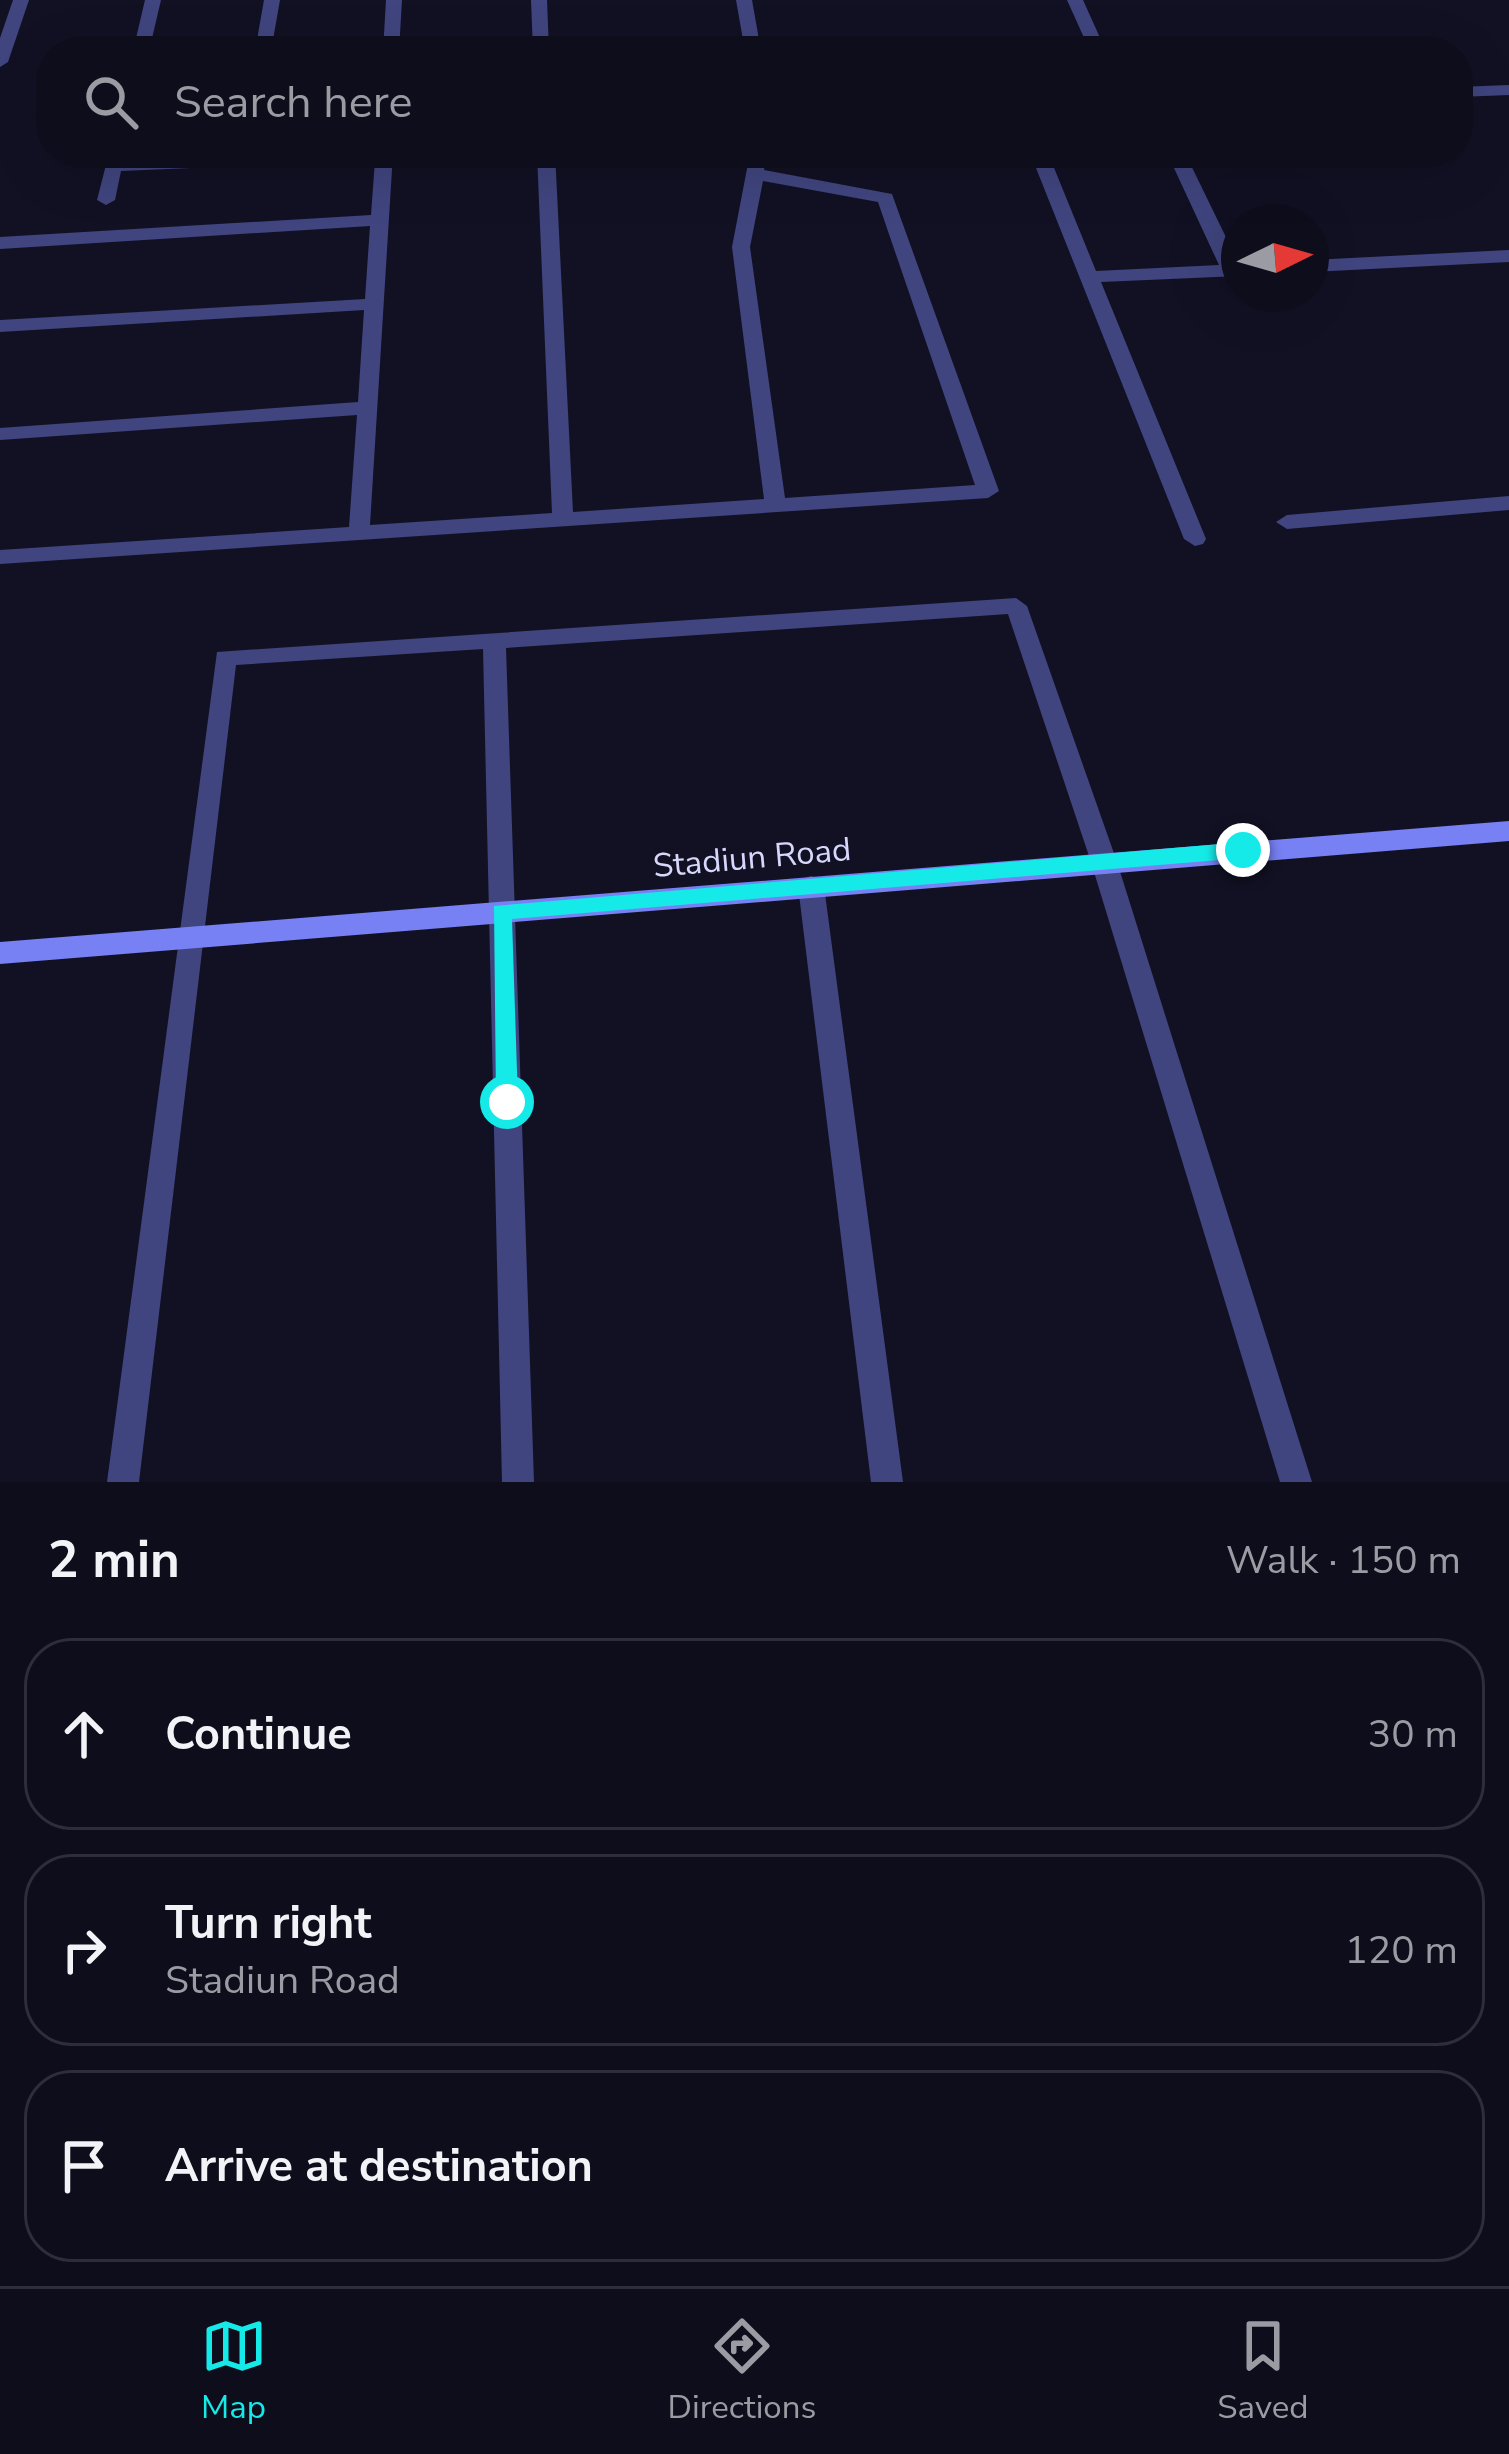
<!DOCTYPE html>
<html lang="en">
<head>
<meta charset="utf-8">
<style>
	body { margin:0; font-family:"Nunito Sans",sans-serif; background:#171624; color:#f1f3f6 }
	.compass { position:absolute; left:1221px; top:204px; width:108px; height:108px; border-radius:50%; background:#0e0d1b; box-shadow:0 12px 48px #0002; rotate:85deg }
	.stop { position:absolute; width:36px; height:36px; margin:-27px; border:9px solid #15eae8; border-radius:50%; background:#fff }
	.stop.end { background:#15eae8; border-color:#fff; box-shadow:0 3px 12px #0008 }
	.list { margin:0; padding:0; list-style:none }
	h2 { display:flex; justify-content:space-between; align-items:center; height:156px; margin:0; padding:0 48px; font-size:51px }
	h2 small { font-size:39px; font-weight:400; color:#9b9ca3 }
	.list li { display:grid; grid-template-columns:78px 1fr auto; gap:36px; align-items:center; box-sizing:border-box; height:192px; margin:0 24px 24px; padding:0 24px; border:3px solid #2e2d3a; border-radius:48px }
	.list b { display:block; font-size:45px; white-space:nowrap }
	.list p { margin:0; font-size:39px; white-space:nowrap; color:#9b9ca3 }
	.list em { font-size:39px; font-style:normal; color:#9b9ca3 }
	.icon { flex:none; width:66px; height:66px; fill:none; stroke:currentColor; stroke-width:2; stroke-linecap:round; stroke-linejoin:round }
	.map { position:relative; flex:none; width:1509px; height:1482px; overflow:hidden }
	.search { position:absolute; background:#0e0d1b; box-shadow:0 12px 48px #0002; left:36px; right:36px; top:36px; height:132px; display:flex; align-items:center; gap:30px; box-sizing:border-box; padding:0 42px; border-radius:48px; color:#9b9ca3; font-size:45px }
	.sheet { height:804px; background:#0e0d1b }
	nav { display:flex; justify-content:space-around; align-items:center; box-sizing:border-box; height:168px; border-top:3px solid #2e2d3a; background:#0e0d1b; font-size:33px; color:#9b9ca3 }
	nav a { display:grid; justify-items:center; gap:6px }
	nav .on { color:#15eae8 }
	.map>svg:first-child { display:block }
</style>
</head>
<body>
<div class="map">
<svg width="1509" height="1482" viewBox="0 0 1509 1482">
	<rect width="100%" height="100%" fill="#121124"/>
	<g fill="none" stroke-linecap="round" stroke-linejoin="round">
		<path fill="#40457f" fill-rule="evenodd" d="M13,0H29L8,62L0,67V38Z
			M145,0H161L149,51H133Z
			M264,0H280L271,51H255Z
			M386,0H402L399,51H383Z
			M531,0H547L549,51H533Z
			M736,0H752L761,51H745Z
			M1067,0H1083L1106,51H1090Z
			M1509,85V95L1458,97V87Z
			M109,153H123L124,160L393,153L370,525L552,513L537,153H555L573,512L764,499L732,247L750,153H768L764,170L892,194L999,491L988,498L0,564V550L349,527L357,415L0,440V428L358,402L364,310L0,332V320L365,299L370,226L0,249V237L371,215L375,160L121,171L115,200L106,205L97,200ZM763,181L878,202L975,485L785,498L750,247Z
			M1030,153H1048L1096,271L1219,265L1167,153H1185L1239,264V276L1101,282L1206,539L1203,544L1195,546L1184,539Z
			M1509,250V262L1311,272V260Z
			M1509,496V510L1287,529L1276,522L1287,515Z
			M1016,598L1027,606L1117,862L1312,1482H1280L1091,862L1008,614L506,648L534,1482H502L483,649L236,665L139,1482H107L217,652Z
			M811,876L820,879L824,886L903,1482H871L798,886L802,879Z"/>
		<path fill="#7781f3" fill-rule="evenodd" d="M1509,821V841L0,964V942Z"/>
	</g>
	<path fill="#15eae8" d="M1243,842L1253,850L1243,858L512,919L518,1102L507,1112L496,1102L494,906Z"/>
	<g text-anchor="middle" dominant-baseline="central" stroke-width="10" stroke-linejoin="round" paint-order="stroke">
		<g font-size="33" fill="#d7d7fc" stroke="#121124">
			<text transform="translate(752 858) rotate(-5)">Stadiun Road</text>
		</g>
	</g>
</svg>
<svg class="compass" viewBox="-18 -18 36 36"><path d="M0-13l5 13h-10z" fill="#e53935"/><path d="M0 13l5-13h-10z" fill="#9b9ca3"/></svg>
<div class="stop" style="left:507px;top:1102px"></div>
<div class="stop end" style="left:1243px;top:850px"></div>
<div class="search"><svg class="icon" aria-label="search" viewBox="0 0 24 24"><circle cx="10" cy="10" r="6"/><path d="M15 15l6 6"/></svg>Search here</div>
</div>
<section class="sheet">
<h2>2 min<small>Walk · 150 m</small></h2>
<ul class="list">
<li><svg class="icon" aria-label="ahead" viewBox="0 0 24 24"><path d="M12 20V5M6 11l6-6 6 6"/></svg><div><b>Continue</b></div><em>30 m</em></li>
<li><svg class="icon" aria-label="right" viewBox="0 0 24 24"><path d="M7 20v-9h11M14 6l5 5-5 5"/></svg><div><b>Turn right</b><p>Stadiun Road</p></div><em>120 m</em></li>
<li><svg class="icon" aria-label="arrive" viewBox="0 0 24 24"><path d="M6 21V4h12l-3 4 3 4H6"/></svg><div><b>Arrive at destination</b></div></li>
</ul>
</section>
<nav>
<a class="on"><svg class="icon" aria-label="map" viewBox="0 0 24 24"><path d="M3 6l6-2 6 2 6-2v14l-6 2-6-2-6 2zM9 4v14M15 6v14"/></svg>Map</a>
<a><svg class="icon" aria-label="directions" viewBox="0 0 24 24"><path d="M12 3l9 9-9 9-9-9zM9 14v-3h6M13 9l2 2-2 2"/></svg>Directions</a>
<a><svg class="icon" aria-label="saved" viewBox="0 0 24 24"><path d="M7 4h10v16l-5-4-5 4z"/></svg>Saved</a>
</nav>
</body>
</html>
